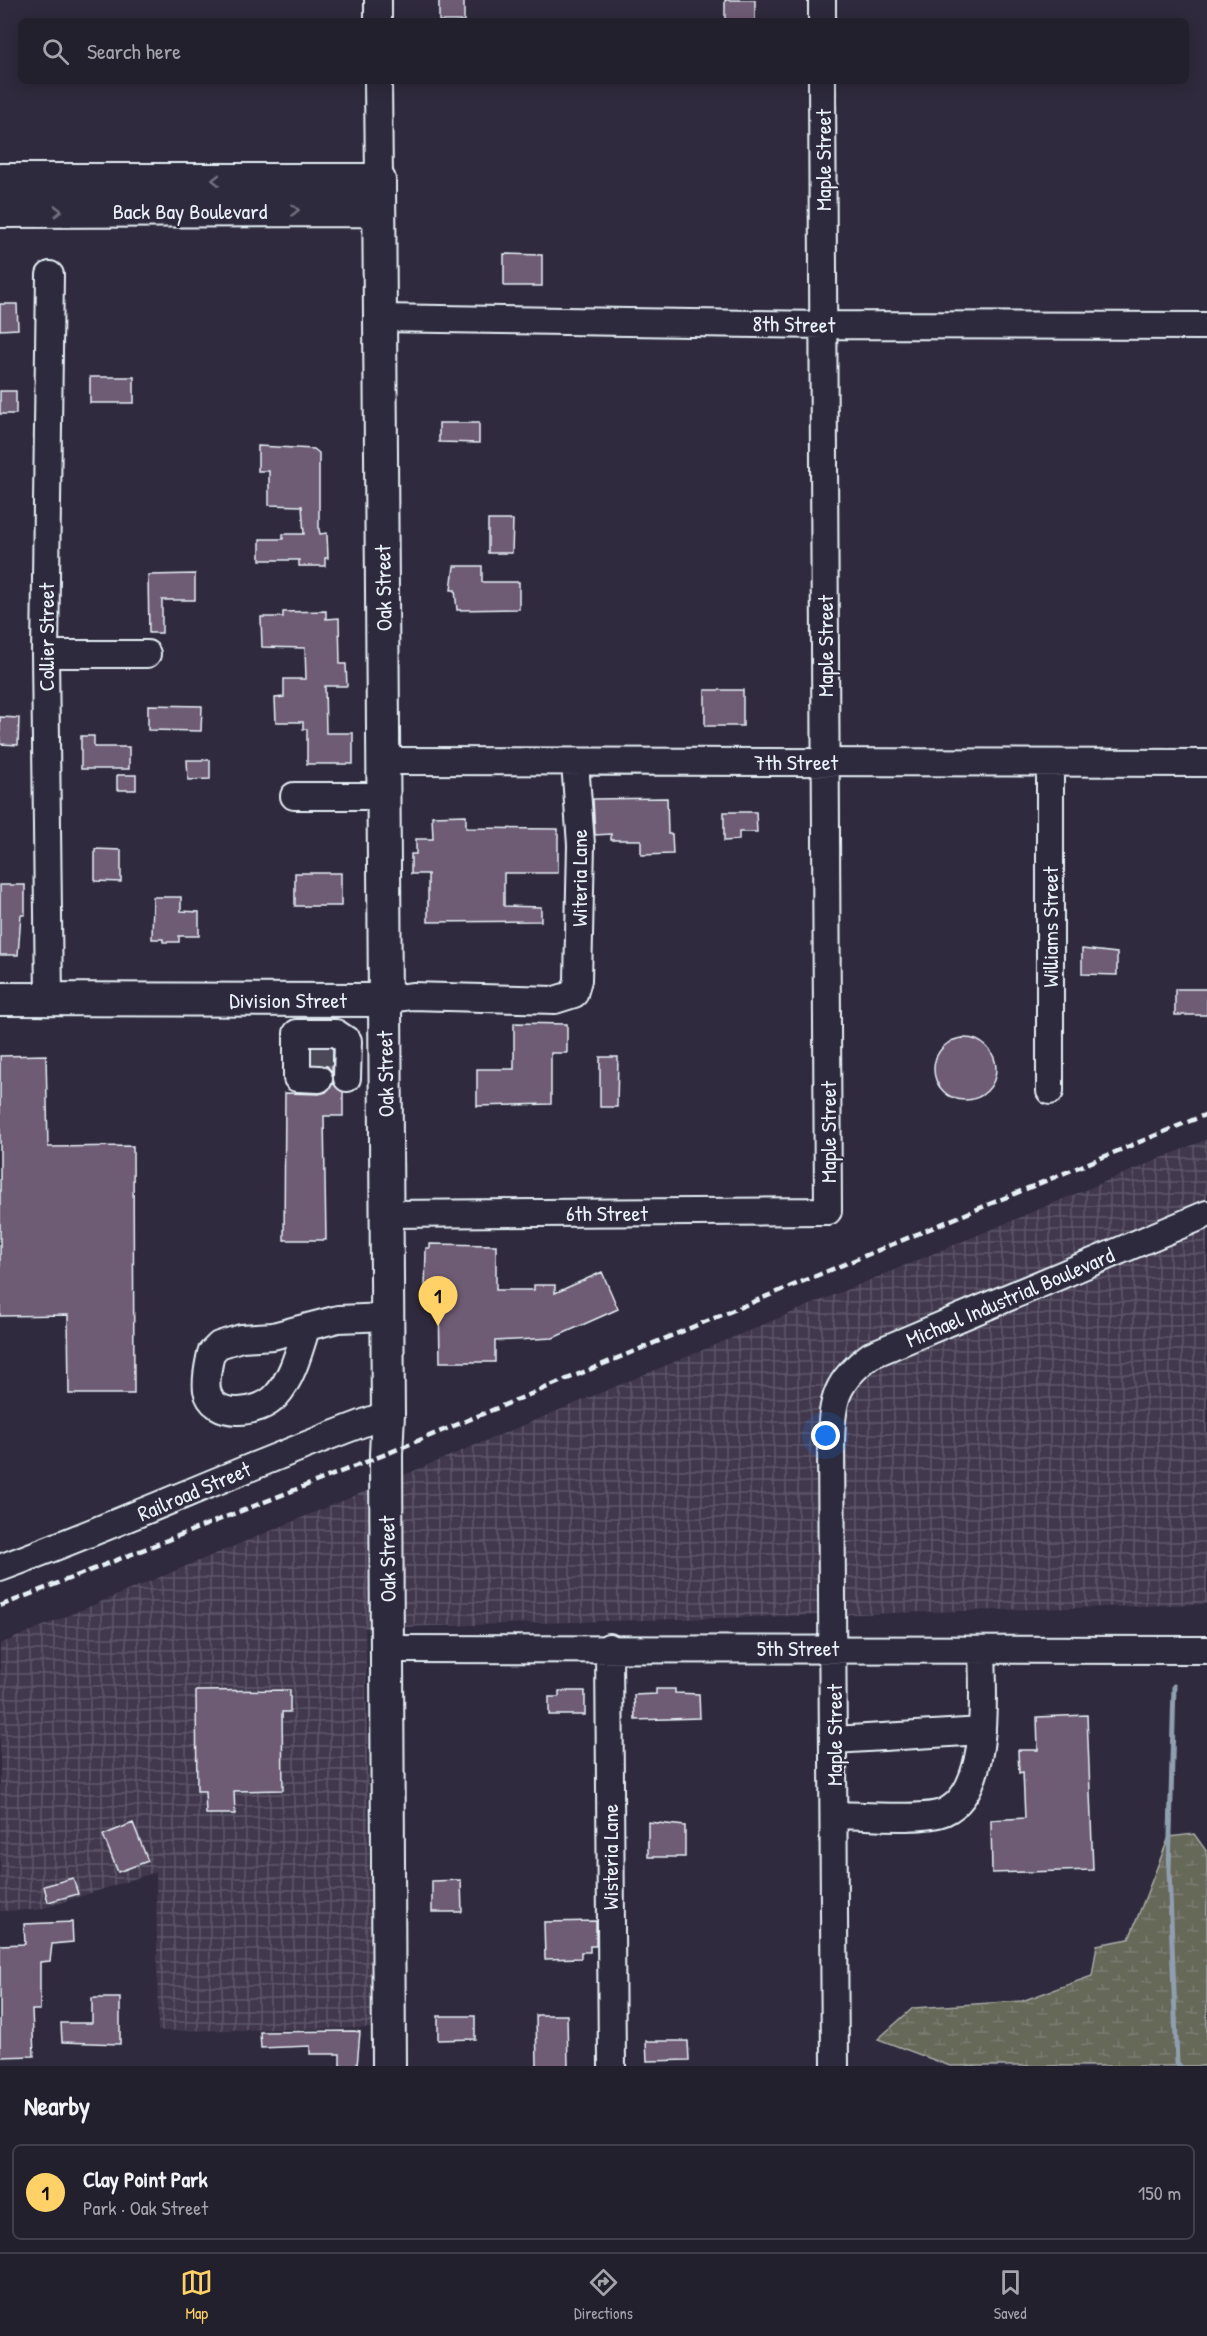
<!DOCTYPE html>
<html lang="en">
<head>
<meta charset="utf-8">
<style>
	body { margin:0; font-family:"Patrick Hand",sans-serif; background:#2b2836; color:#f1f3f6 }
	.you { position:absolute; left:826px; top:1436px; width:21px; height:21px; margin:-15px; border:4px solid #fff; border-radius:50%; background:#1a73e8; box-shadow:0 0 0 9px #1a73e833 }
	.badge { display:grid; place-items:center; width:39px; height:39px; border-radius:50%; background:#ffd166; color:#111; font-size:20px; font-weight:700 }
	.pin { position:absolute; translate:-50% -50px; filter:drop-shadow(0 2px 3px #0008) }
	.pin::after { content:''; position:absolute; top:32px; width:21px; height:18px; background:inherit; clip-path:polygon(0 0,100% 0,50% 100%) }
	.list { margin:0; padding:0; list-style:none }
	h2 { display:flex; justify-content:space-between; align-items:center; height:78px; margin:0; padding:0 24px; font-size:26px }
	h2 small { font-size:20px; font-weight:400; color:#a3a3aa }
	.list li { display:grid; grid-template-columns:39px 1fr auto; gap:18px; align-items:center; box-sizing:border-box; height:96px; margin:0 12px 12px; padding:0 12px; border:2px solid #403e4a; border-radius:9px }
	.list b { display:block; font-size:22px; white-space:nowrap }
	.list p { margin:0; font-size:20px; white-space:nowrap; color:#a3a3aa }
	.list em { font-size:20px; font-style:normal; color:#a3a3aa }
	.icon { flex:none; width:33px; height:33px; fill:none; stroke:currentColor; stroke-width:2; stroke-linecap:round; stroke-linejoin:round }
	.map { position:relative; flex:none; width:1207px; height:2066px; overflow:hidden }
	.search { position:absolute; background:#23202e; box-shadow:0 3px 15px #0003; left:18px; right:18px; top:18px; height:66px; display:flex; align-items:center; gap:15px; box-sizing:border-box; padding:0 21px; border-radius:9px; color:#a3a3aa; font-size:22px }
	.sheet { height:186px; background:#23202e }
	nav { display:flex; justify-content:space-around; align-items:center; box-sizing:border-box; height:84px; border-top:2px solid #403e4a; background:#23202e; font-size:16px; color:#a3a3aa }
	nav a { display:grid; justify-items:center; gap:3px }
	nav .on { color:#ffd166 }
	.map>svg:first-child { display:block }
</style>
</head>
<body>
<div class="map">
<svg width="1207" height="2066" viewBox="0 0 1207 2066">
	<defs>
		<pattern id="industrial-grid" width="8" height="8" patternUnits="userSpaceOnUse" patternTransform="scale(1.5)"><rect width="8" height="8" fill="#42394e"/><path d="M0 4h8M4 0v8" fill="none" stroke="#5d5668"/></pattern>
		<pattern id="wetland-marsh" width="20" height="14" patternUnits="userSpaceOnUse" patternTransform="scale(1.5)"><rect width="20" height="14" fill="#666759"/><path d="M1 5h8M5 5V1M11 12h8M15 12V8" fill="none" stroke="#7c7d72"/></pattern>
	</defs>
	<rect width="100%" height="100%" fill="#2f2a3d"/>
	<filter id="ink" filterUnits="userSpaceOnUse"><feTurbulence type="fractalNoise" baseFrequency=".0167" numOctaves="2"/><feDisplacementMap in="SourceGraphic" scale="12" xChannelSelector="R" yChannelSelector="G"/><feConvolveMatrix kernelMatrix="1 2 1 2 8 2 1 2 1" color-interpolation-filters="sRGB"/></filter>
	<g filter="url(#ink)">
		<path fill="url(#industrial-grid)" d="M1207,1139V1604L365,1628L372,2028L158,2031L156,1872L38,1910L0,1911V1644Z"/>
		<path fill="url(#wetland-marsh)" stroke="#a7aca8" stroke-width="1.5" d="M1194,1834L1207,1852V2066H950L878,2039L913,2008L1022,2001L1092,1976L1097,1945L1129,1939L1169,1837Z"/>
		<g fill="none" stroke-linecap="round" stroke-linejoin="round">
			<path stroke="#909eb0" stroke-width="5" d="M1174,1686L1169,1871L1177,2063L1180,2066"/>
		</g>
		<path fill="#6e5c75" stroke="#e8f1f8" stroke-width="1.5" d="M439,0H464V21H439Z
			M725,0H755V21H725Z
			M504,254L542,255V286H504Z
			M0,304H17L18,329L0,330Z
			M90,377H134V403H90Z
			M0,391H16V414H0Z
			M439,423H479V443L439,442Z
			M258,446L314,449L319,453V530L320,534L327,533L328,558H325V566H299V560H260V539H283V534H304L302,506L269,505V471H258Z
			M488,520H513L512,553H488Z
			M454,566H482V582H519V609L457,610L455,590H451Z
			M195,574V600H162V633H149L148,575Z
			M326,611V619L339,618L340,664H346L347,686H325L326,733H353V764H307V729H303V722H276L275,698L284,697V679H306L305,648L262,647L261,617H283V612Z
			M705,690H743V726H705Z
			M148,705L202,706L201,731L148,730Z
			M0,717L19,718L18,745L0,744Z
			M81,736H94V747H129V769H81Z
			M187,760H210V779L188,780Z
			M117,775H136V790H117Z
			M667,798L668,834H672L673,854L641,855V840H611V834L595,835L593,799Z
			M724,812H756L757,832H739V840L724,841Z
			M466,815V828L558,829V873H504V906L541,907V921L428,922V874H411V854H416V839H433L432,816Z
			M95,849L121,850V882L95,881Z
			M295,873H341V906H295Z
			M0,885H25V915H21L18,955H0Z
			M153,897H181V911L199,912V936H179V942H163V939H152Z
			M1082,949L1117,953V975L1082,974Z
			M1175,989H1207V1015H1175Z
			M514,1023L567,1024V1053H551V1104L477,1106V1069H514Z
			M934 1069a31 31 0 1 1 62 0a31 31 0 1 1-62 0Z
			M312,1048L333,1049L332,1072L327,1066L312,1064Z
			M46,1055L48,1147L133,1146L134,1394H69L68,1315L0,1316V1056Z
			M600,1057H618L617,1107H600Z
			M333,1083L343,1092V1116H324L326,1240H284L285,1093L319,1094L326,1092Z
			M430,1244L496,1245V1290H534V1285H555V1293L602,1272L618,1309L553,1338L495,1341V1362H440L439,1298H430V1290H425L426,1248H430Z
			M656,1689H675V1693L699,1694L700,1718L635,1720L634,1695L656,1694Z
			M290,1690V1712H282L283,1790L234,1791L235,1814H206L205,1791H197L196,1691Z
			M559,1691H585V1715H549V1697H559Z
			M1087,1715L1093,1870L992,1873L991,1820L1025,1818L1023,1772L1019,1773L1018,1750H1038L1037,1717Z
			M648,1822L685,1826V1857H648Z
			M133,1823L148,1861L118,1872L103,1835Z
			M73,1878L78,1894L48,1902L44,1886Z
			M461,1880L462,1912H432V1881Z
			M596,1921V1946H590V1952H581V1958L545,1959L544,1922Z
			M72,1922L73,1942L52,1944L50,1961L40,1962V2010H32L34,2056L0,2057V1945L25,1944L24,1924Z
			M92,1998H120V2044L62,2042L61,2023H92Z
			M536,2015H567L568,2066H537Z
			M438,2016H475V2039L438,2040Z
			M354,2031L360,2032L357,2066H340V2054H310V2046L261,2048L260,2032Z
			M646,2041H688L689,2060L647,2061Z"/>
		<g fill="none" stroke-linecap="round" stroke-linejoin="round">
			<path stroke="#4b4859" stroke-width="26" stroke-dasharray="26 13" stroke-linecap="butt" d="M319,1065V1045"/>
			<defs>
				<path id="minor" d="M378,0V21
					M822,0V21
					M378,81L379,180
					M381,318L824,325L1207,326
					M45,654H147
					M385,761L1207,763
					M1050,763V1091
					M294,796H385
					M49,999L45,654L50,275
					M384,1000L412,996L555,1000L574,994L578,980L581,845L575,762
					M319,1079L297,1078V1033H336L348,1041L347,1078
					M387,1214L828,1211L822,81
					M306,1329C299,1351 292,1379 276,1396C259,1415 212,1419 207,1390C205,1378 209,1364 211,1353L219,1345L241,1338L273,1336L338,1319L388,1317
					M0,1568C131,1520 257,1461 388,1414
					M609,1647L612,2066
					M388,1649L1207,1650
					M834,1740L982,1731
					M834,1815C859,1815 924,1821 944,1812C991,1791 983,1693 982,1651
					M835,2066L831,1441C832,1399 836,1381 871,1355L1207,1214"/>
				<path id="major" d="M0,180H379L388,1414L386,1454L389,2066
					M0,211L379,210
					M0,999L384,1000"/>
			</defs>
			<use href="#minor" stroke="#e8f1f8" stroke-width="30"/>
			<use href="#major" stroke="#e8f1f8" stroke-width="36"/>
			<use href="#minor" stroke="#2f2a3d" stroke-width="26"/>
			<use href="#major" stroke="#2f2a3d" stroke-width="32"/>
			<path stroke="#e8f1f8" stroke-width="4.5" stroke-dasharray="9 4.5" stroke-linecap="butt" d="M0,1606L386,1454L1207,1114"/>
		</g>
		<defs><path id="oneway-chevron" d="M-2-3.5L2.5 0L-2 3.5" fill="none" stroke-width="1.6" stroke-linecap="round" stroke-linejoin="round" transform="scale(1.5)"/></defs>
		<g stroke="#70707e">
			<use href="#oneway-chevron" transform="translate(216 180) rotate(180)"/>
			<use href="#oneway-chevron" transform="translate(295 210)"/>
			<use href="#oneway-chevron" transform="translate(58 211)"/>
		</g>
	</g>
	<g text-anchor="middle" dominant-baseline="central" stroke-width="4.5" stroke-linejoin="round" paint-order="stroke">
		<g font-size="22" fill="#e8f1f8" stroke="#2f2a3d">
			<text transform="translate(823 160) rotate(-90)">Maple Street</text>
			<text x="190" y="211">Back Bay Boulevard</text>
			<text transform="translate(794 324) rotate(1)">8th Street</text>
			<text transform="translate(383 588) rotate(-91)">Oak Street</text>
			<text transform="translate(46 637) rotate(-90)">Collier Street</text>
			<text transform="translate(825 646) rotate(-90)">Maple Street</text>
			<text x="796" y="762">7th Street</text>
			<text transform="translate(579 878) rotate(-90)">Witeria Lane</text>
			<text transform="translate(1050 927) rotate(-90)">Williams Street</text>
			<text x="288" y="1000">Division Street</text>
			<text transform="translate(385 1074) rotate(-91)">Oak Street</text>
			<text transform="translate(828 1132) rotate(-90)">Maple Street</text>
			<text x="607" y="1213">6th Street</text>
			<text transform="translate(1010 1297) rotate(-23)">Michael Industrial Boulevard</text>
			<text transform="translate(194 1491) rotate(-23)">Railroad Street</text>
			<text transform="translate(387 1559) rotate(-91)">Oak Street</text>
			<text x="798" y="1648">5th Street</text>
			<text transform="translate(834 1735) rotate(-90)">Maple Street</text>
			<text transform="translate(610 1857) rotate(-90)">Wisteria Lane</text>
		</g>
	</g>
</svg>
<div class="you"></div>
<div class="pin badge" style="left:438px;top:1326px">1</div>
<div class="search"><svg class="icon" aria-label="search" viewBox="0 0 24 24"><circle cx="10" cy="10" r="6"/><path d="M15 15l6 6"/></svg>Search here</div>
</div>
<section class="sheet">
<h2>Nearby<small></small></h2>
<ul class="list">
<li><span class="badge">1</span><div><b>Clay Point Park</b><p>Park · Oak Street</p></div><em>150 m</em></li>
</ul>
</section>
<nav>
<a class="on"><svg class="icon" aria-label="map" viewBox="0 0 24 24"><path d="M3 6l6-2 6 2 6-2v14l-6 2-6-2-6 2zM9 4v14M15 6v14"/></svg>Map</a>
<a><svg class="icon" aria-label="directions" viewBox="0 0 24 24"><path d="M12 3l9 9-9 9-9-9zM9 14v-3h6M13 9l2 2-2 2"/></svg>Directions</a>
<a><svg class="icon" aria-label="saved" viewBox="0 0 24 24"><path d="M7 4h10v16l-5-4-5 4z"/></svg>Saved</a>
</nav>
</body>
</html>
